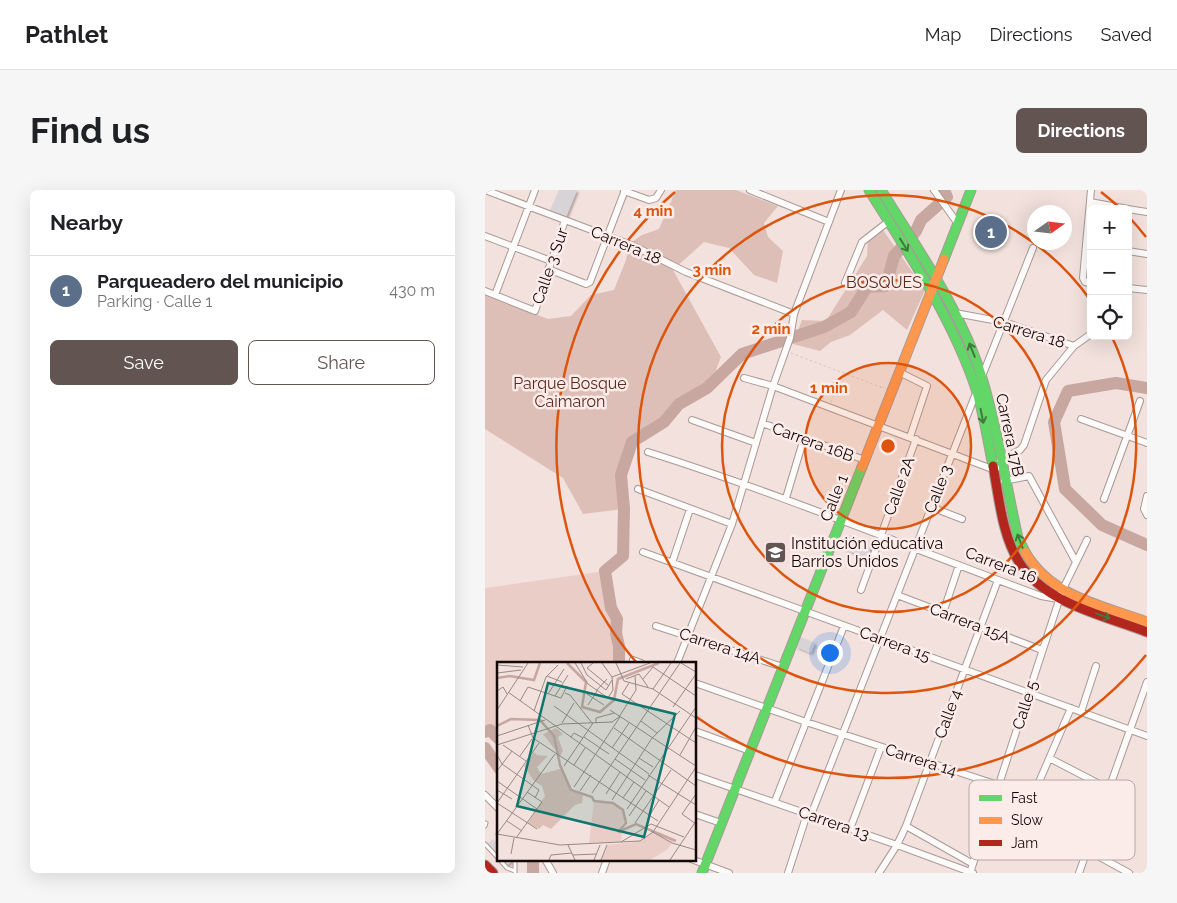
<!DOCTYPE html>
<html lang="en">
<head>
<meta charset="utf-8">
<style>
	body { margin:0; font-family:Raleway,sans-serif; background:#f6f6f6; color:#202124 }
	.controls { position:absolute; right:15px; top:15px; display:grid; overflow:hidden; border-radius:8px; box-shadow:0 5px 20px #0002 }
	.controls button { width:45px; height:45px; display:grid; place-items:center; padding:0; border:0; border-bottom:1px solid #e0e0e0; background:#fff; color:#202124; font:25px sans-serif }
	.compass { position:absolute; left:542px; top:15px; width:45px; height:45px; border-radius:50%; background:#fff; box-shadow:0 5px 20px #0002; rotate:76deg }
	.you { position:absolute; left:344px; top:462px; width:18px; height:18px; margin:-12px; border:4px solid #fff; border-radius:50%; background:#1a73e8; box-shadow:0 0 0 8px #1a73e833 }
	.badge { display:grid; place-items:center; width:32px; height:32px; border-radius:50%; background:#625451; color:#fff; font-size:16px; font-weight:700 }
	.pin { position:absolute; translate:-50% -50%; border:2px solid #fff; box-shadow:0 1px 5px #0006 }
	.list { margin:0; padding:0; list-style:none }
	h2 { display:flex; justify-content:space-between; align-items:center; height:65px; margin:0; padding:0 20px; font-size:21px }
	h2 small { font-size:16px; font-weight:400; color:#757577 }
	.list li { display:grid; grid-template-columns:32px 1fr auto; gap:15px; align-items:center; box-sizing:border-box; height:70px; padding:0 20px; border-top:1px solid #e0e0e0 }
	.list b { display:block; font-size:19px; white-space:nowrap }
	.list p { margin:0; font-size:16px; white-space:nowrap; color:#757577 }
	.list em { font-size:16px; font-style:normal; color:#757577 }
	.actions { display:flex; gap:10px; padding:15px 20px }
	.actions a { flex:1; padding:11px 0; border:1px solid #625451; border-radius:8px; text-align:center; font-size:18px; color:#625451 }
	.actions .main { background:#625451; color:#fff }
	.icon { flex:none; width:28px; height:28px; fill:none; stroke:currentColor; stroke-width:2; stroke-linecap:round; stroke-linejoin:round }
	.map { position:relative; flex:none; width:662px; height:683px; overflow:hidden; border-radius:8px }
	header { display:flex; align-items:center; gap:30px; box-sizing:border-box; height:70px; padding:0 25px; background:#fff; border-bottom:1px solid #e0e0e0 }
	header strong { font-size:24px }
	nav { display:flex; gap:28px; margin-inline-start:auto; font-size:18px }
	.intro { display:flex; align-items:center; justify-content:space-between; box-sizing:border-box; height:120px; padding:0 30px }
	h1 { margin:0; font-size:35px }
	.button { padding:12px 22px; border-radius:8px; background:#625451; color:#fff; font-size:18px; font-weight:700 }
	main { display:flex; gap:30px; padding:0 30px }
	aside { flex:1; background:#fff; border-radius:8px; box-shadow:0 5px 20px #0002 }
	.map>svg:first-child { display:block }
</style>
</head>
<body>
<header>
<strong>Pathlet</strong>
<nav><a>Map</a><a>Directions</a><a>Saved</a></nav>
</header>
<div class="intro"><h1>Find us</h1><a class="button">Directions</a></div>
<main>
<aside>
<h2>Nearby<small></small></h2>
<ul class="list">
<li><span class="badge" style="background:#5c6f8a">1</span><div><b>Parqueadero del municipio</b><p>Parking · Calle 1</p></div><em>430 m</em></li>
</ul>
<div class="actions"><a class="main">Save</a><a>Share</a></div>
</aside>
<div class="map">
<svg width="662" height="683" viewBox="0 0 662 683">
	<defs>
		<filter id="shadow"><feDropShadow dx="2" dy="2" stdDeviation="1" flood-color="#0004"/></filter>
	</defs>
	<rect width="100%" height="100%" fill="#f2e1dc"/>
	<path fill="#ebcdc7" d="M120,381L126,418L132,429L131,443L134,456V473H14V549L5,540L0,542V398Z"/>
	<path fill="#ddbfb8" d="M191,0H251L293,16L279,33L283,47L298,61L292,93L269,85L244,58L219,52L188,80L236,167L225,196L192,208L179,228L143,251L142,264L134,285L138,319L98,324L78,288L0,239V104L63,129L86,126L106,105L129,100L141,70L144,54L157,45L174,39Z
		M398,40L440,100L422,140L398,120L365,145L346,152L335,161L308,154L317,130L341,131L382,66L383,51Z"/>
	<g fill="none" stroke-linecap="round" stroke-linejoin="round">
		<path stroke="#c7a7a0" stroke-width="12" d="M662,198L631,193L583,201L569,232L580,299L617,335L662,355
			M134,473V456L131,443L132,429L126,418L120,381L138,366L139,319L136,285L147,252L179,232L194,214L222,198L257,164L339,137L366,122L382,97L401,96L409,66L431,41L436,30L462,7L459,0
			M0,542L5,540L14,549
			M0,558L14,578
			M48,683V669"/>
	</g>
	<path fill="#d7d3d7" filter="url(#shadow)" d="M74,0H92L81,27L65,20Z
		M364,345L387,352L383,367L359,360Z
		M315,447L330,453L326,463L311,457Z
		M8,649L14,656V667L2,654Z
		M15,669H25L27,671L21,676Z"/>
	<g fill="none" stroke-linecap="round" stroke-linejoin="round">
		<defs>
			<path id="lane" d="M0,636L1,633
				M13,644L14,645
				M0,654L14,669
				M14,669L22,678L30,681
				M30,672V682"/>
			<path id="street" d="M0,0L149,56L201,82L309,124
				M265,0L344,32
				M449,0L473,34
				M139,1L164,10L171,8L176,0
				M605,12L643,19
				M643,19L662,22
				M0,46L66,71
				M643,61L662,64
				M63,79L101,94L105,92L140,0
				M360,93L377,52L404,31
				M606,94L600,92L598,88L606,0
				M643,98L662,100
				M0,101L50,121L80,30
				M10,105L50,0
				M470,123L519,132L589,156
				M414,182L442,196L425,247
				M259,188L288,196L507,279L512,278
				M496,189L548,58
				M596,229L662,253
				M207,230L271,253
				M277,233L380,270
				M163,262C296,304 425,358 556,406L573,409
				M515,270L535,260L539,255L561,190L589,156L606,144
				M519,291L544,286L591,372
				M153,299L247,334
				M662,306L659,319L662,325
				M301,308L319,248
				M619,309L655,211
				M446,317L477,329
				M158,362L662,546
				M187,373L205,319
				M376,400L431,249
				M412,405L557,460
				M458,423L474,375
				M171,436L298,477
				M148,470L156,473
				M192,473L247,334L288,196L305,148L309,124L356,0
				M210,493L321,532L513,595L544,615L602,660L644,683
				M596,522L611,476
				M210,541L265,561
				M566,569L624,599
				M210,585L412,655L488,683
				M0,605L14,619
				M290,611L359,436
				M544,615L586,518
				M210,624L236,633
				M326,625L491,203
				M421,636L488,674
				M365,639L396,557
				M60,669L68,683
				M206,669L244,683
				M117,683L122,669
				M303,683L322,624
				M394,683L412,655L421,636L513,390
				M485,683L577,401L602,350
				M594,683L662,492"/>
			<path id="fast" d="M384,0C423,62 469,131 492,202C499,225 503,252 508,276
				M396,0C432,58 477,122 497,188C513,240 521,295 533,348L540,362
				M459,69L486,0
				M217,683L377,277"/>
			<path id="slow" d="M377,277L459,69
				M540,362C566,407 616,415 662,432"/>
			<path id="jam" d="M508,276C514,307 517,345 534,372C560,414 618,425 662,442
				M0,675L8,683"/>
		</defs>
		<use href="#lane" stroke="#a89a96" stroke-width="5"/>
		<use href="#street" stroke="#a89a96" stroke-width="8"/>
		<use href="#fast" stroke="#a89a96" stroke-width="11"/>
		<use href="#slow" stroke="#a89a96" stroke-width="11"/>
		<use href="#jam" stroke="#a89a96" stroke-width="11"/>
		<path stroke="#cfcac8" stroke-width="1" stroke-dasharray="2.5 2.5" stroke-linecap="butt" d="M306,163L398,198
			M346,212L358,184"/>
		<use href="#lane" stroke="#fdfafa" stroke-width="3"/>
		<use href="#street" stroke="#fdfafa" stroke-width="6"/>
		<use href="#fast" stroke="#63d668" stroke-width="9"/>
		<use href="#slow" stroke="#ff974d" stroke-width="9"/>
		<use href="#jam" stroke="#b3261e" stroke-width="9"/>
	</g>
	<defs><path id="oneway-shaft" d="M-6 0H5M1.5-3L5.5 0L1.5 3" fill="none" stroke-width="1.6" stroke-linecap="round" stroke-linejoin="round" transform="scale(1.25)"/></defs>
	<g stroke="#3f793c">
		<use href="#oneway-shaft" transform="translate(419 55) rotate(58)"/>
		<use href="#oneway-shaft" transform="translate(487 160) rotate(-112)"/>
		<use href="#oneway-shaft" transform="translate(497 226) rotate(79)"/>
		<use href="#oneway-shaft" transform="translate(535 351) rotate(-111)"/>
		<use href="#oneway-shaft" transform="translate(618 426) rotate(20)"/>
	</g>
	<circle cx="403" cy="256" r="83" fill="#dd550c" fill-opacity=".12"/>
	<g fill="none" stroke="#dd550c" stroke-width="2.5">
		<circle cx="403" cy="256" r="83"/>
		<circle cx="403" cy="256" r="166"/>
		<path d="M627 147A249 249 0 1 1 606 111"/>
		<path d="M661 465A332 332 0 0 1 210 526M151 472A332 332 0 0 1 190 2M616 2A332 332 0 0 1 634 17M644 27A332 332 0 0 1 661 47"/>
	</g>
	<defs>
		<symbol id="school-square" viewBox="-11 -11 22 22"><rect x="-9" y="-9" width="18" height="18" rx="4" fill="#625451" stroke="#fcece9"/><path d="M0-5L7-2L0 1L-7-2ZM-4 1L0 2.5L4 1V4Q0 6-4 4Z" fill="#fff"/></symbol>
	</defs>
	<g fill-rule="evenodd">
		<use href="#school-square" x="278" y="350" width="25" height="25"/>
	</g>
	<g text-anchor="middle" dominant-baseline="central" stroke-width="5" stroke-linejoin="round" paint-order="stroke">
		<g font-size="16" fill="#140806" stroke="#fcece9">
			<text transform="translate(141 55) rotate(23)">Carrera 18</text>
			<text transform="translate(65 76) rotate(-71)">Calle 3 Sur</text>
			<text transform="translate(544 142) rotate(17)">Carrera 18</text>
			<text transform="translate(525 245) rotate(78)">Carrera 17B</text>
			<text transform="translate(328 252) rotate(20)">Carrera 16B</text>
			<text transform="translate(414 296) rotate(-70)">Calle 2A</text>
			<text transform="translate(453 299) rotate(-69)">Calle 3</text>
			<text transform="translate(349 308) rotate(-68)">Calle 1</text>
			<text transform="translate(516 375) rotate(21)">Carrera 16</text>
			<text transform="translate(485 433) rotate(21)">Carrera 15A</text>
			<text transform="translate(410 454) rotate(20)">Carrera 15</text>
			<text transform="translate(235 456) rotate(18)">Carrera 14A</text>
			<text transform="translate(540 515) rotate(-72)">Calle 5</text>
			<text transform="translate(463 524) rotate(-70)">Calle 4</text>
			<text transform="translate(436 570) rotate(18)">Carrera 14</text>
			<text transform="translate(349 633) rotate(19)">Carrera 13</text>
		</g>
		<g font-size="16" fill="#5d281f" stroke="#fcece9">
			<text x="399" y="92">BOSQUES</text>
			<text x="85" y="193">Parque Bosque<tspan x="85" dy="18">Caimaron</tspan></text>
		</g>
		<g font-size="16" fill="#140806" stroke="#fcece9" text-anchor="start">
			<text x="306" y="353">Institución educativa<tspan x="306" dy="18">Barrios Unidos</tspan></text>
		</g>
	</g>
	<g transform="translate(12 472)">
		<rect width="199" height="199" fill="#f2e1dc"/>
		<path d="M97,139L116,141L126,148L130,156L121,168L125,169L124,180L92,181ZM157,170L176,179L171,187L153,198H104L110,183L140,180Z" fill="#ebcdc7"/>
		<path d="M59,66L66,72L61,75L66,89L63,94L46,72ZM37,90L40,93L51,94L40,105L44,112L63,107L67,111L74,129L86,133L85,141L78,143L54,167L46,163L42,167L31,161L48,134L45,124L37,119L27,104Z" fill="#ddbfb8"/>
		<path fill="none" stroke="#c7a7a0" stroke-width="2.5" d="M70,1L89,20L85,45L103,50L117,38L121,17L162,1M0,16L13,14L37,18L43,1M0,64L14,57L43,58L57,74L63,103L74,128L95,135L97,139L116,141L126,148L129,161L121,170L139,162L179,179"/>
		<path fill="none" stroke="#998a86" stroke-width="1" d="M78,1L91,22L111,36L116,28L115,15L105,1M84,1L90,13L109,28L115,18M96,1L90,6L112,24M119,1L127,19L156,27L199,56M184,1L199,10M0,3L26,5M0,11L24,8M50,14L65,20M115,15L153,1M129,17L142,12L151,25M146,17L156,5L199,34M132,21L125,32L199,81M156,27L174,1M0,29L6,25L10,32M99,29L110,17M11,30L172,145M68,31L73,33L95,61M51,32L67,7M90,32L107,43M58,34L71,13M23,39L31,25L64,36L70,24M91,43L100,29M57,44L152,112M176,45L199,12M0,48L31,1M113,48L199,104M37,49L49,15L61,3M144,59L160,71M65,61L77,41M99,61V56L117,51M31,63L36,76L161,159M117,66L199,124M0,74L48,58M74,75L77,71L86,76M87,75L112,92M0,83L65,62L115,60L122,55L139,28L138,14M6,83L29,99M115,86L132,61M0,93L5,102L42,128L38,136M183,93L199,65M23,94L35,77M142,96L156,105M118,97L148,118M77,103L88,86M67,104L96,61M0,109L15,89M151,113L199,143M0,119L40,147M77,125L123,55M0,128L15,137M83,129L94,113M95,131L183,1M109,132L123,110M126,136L137,120M115,138L155,76L183,49M0,141L42,81M0,141L40,167M130,147L199,45M153,153L162,138M132,154L149,129M10,159L25,169M138,161L174,108M199,162L185,152L199,132M154,169L175,181L199,188M0,172L58,92M0,172L63,183L143,179L156,170L199,105M19,176L45,140L30,130M124,180L154,162L187,175M71,183L78,198M14,192L17,176M76,193L99,192M52,198L54,193L75,191M97,198L103,183M104,198L110,183M173,198L199,159"/>
		<path fill="#0f766e" fill-opacity="0.15" stroke="#0f766e" stroke-width="2.5" d="M51,21L178,52L147,175L20,144Z"/>
		<rect width="199" height="199" fill="none" stroke="#140806" stroke-width="2.5"/>
	</g>
	<rect x="484" y="590" width="166" height="80" rx="8" fill="#fcece9" stroke="#b6a8a5" stroke-width="1"/>
	<rect x="494" y="605" width="23" height="6" fill="#63d668"/>
	<rect x="494" y="627" width="23" height="7" fill="#ff974d"/>
	<rect x="494" y="650" width="23" height="6" fill="#b3261e"/>
	<g font-size="14" fill="#140806">
		<text x="526" y="613">Fast</text>
		<text x="526" y="635">Slow</text>
		<text x="526" y="658">Jam</text>
	</g>
	<circle cx="403" cy="256" r="8" fill="#dd550c" stroke="#fcece9" stroke-width="2.5"/>
	<g font-size="15" text-anchor="middle" font-weight="bold" fill="#dd550c" stroke="#fcece9" stroke-width="5" stroke-linejoin="round" paint-order="stroke">
		<text x="168" y="26">4 min</text>
		<text x="227" y="85">3 min</text>
		<text x="286" y="144">2 min</text>
		<text x="344" y="203">1 min</text>
	</g>
</svg>
<div class="controls">
<button>+</button>
<button>−</button>
<button><svg class="icon" aria-label="locate" viewBox="0 0 24 24"><circle cx="12" cy="12" r="6"/><path d="M12 2v4M12 18v4M2 12h4M18 12h4"/></svg></button>
</div>
<svg class="compass" viewBox="-18 -18 36 36"><path d="M0-13l5 13h-10z" fill="#e53935"/><path d="M0 13l5-13h-10z" fill="#757577"/></svg>
<div class="you"></div>
<div class="pin badge" style="left:506px;top:42px;background:#5c6f8a">1</div>
</div>
</main>
</body>
</html>
